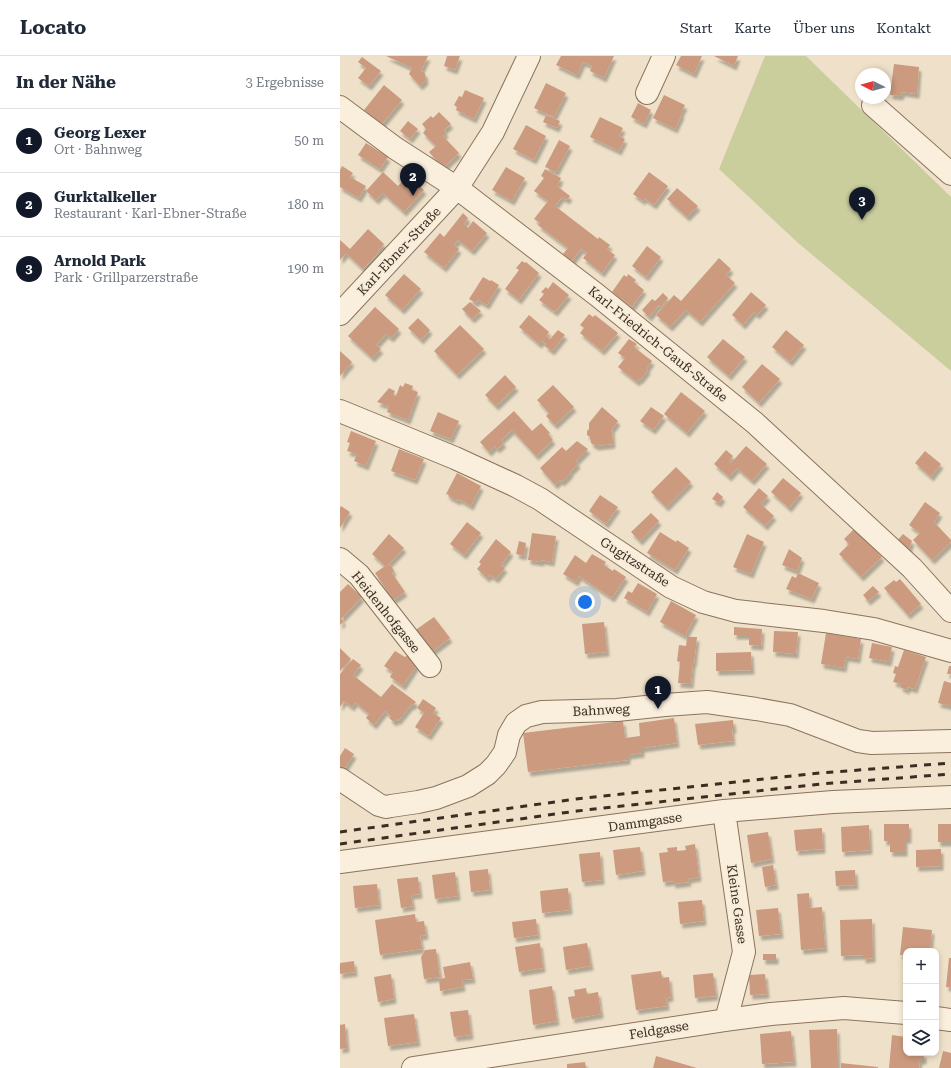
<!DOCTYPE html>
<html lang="de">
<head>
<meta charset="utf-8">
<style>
	body { margin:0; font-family:"Roboto Serif",serif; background:#f2f2f3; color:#1f2937 }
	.controls { position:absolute; right:12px; bottom:12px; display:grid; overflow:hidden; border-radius:8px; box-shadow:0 2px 6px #0003 }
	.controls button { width:36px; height:36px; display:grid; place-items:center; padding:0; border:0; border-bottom:1px solid #e0e1e3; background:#fff; color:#1f2937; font:20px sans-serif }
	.compass { position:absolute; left:515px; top:12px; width:36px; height:36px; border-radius:50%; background:#fff; box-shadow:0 2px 6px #0003; rotate:276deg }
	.you { position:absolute; left:245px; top:546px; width:14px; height:14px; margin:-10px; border:3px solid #fff; border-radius:50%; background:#1a73e8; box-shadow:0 0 0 6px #1a73e833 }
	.badge { display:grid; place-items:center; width:26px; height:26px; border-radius:50%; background:#111827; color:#fff; font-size:13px; font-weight:700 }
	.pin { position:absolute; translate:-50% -33px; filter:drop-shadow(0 1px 2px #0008) }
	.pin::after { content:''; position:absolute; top:21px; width:14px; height:12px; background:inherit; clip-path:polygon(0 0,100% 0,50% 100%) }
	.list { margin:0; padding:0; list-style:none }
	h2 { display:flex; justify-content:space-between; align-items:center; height:52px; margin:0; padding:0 16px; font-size:17px }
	h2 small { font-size:13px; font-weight:400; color:#747a83 }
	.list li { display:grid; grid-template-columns:26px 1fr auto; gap:12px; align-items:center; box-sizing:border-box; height:64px; padding:0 16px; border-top:1px solid #e0e1e3 }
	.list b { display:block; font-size:15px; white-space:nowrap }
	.list p { margin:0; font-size:13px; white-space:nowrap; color:#747a83 }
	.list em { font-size:13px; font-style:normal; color:#747a83 }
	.icon { flex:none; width:22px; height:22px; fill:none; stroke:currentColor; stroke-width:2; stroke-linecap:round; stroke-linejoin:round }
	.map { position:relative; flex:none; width:611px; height:1012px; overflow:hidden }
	header { display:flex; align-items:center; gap:24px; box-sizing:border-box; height:56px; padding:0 20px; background:#fff; border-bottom:1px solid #e0e1e3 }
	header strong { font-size:19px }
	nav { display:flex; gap:22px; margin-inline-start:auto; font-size:14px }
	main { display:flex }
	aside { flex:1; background:#fff }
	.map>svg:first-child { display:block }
</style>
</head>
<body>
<header>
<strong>Locato</strong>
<nav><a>Start</a><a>Karte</a><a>Über uns</a><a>Kontakt</a></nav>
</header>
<main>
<aside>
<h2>In der Nähe<small>3 Ergebnisse</small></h2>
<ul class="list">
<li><span class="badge">1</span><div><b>Georg Lexer</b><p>Ort · Bahnweg</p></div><em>50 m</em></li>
<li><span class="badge">2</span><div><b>Gurktalkeller</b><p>Restaurant · Karl-Ebner-Straße</p></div><em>180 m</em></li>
<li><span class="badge">3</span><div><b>Arnold Park</b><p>Park · Grillparzerstraße</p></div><em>190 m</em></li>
</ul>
</aside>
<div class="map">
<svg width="611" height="1012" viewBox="0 0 611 1012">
	<defs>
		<filter id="shadow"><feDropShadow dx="2.5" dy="4.5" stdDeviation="1" flood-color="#0004"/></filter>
	</defs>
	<rect width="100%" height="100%" fill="#efe1c9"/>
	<path fill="#cacd9c" d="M425,0H466L611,141V315L457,186L379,113Z"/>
	<path fill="#cc9b7f" filter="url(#shadow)" d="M46,0H88L81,15L85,17L86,24L80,30L69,18L72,12Z
		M107,0H120L115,14L104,10Z
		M221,0H274L264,22L250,15L252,10L243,6L237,19L216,9Z
		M341,0H362L354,18L336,9Z
		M374,0H398L394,10Z
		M22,1L41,15L29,30L18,22L26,12L18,6Z
		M554,8L579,11L577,38L562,36L561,40L550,39Z
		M206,27L226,37L214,61L194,52Z
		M44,29L62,44L41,69L24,54Z
		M125,34L144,42L134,63L116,54L117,51L114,49L119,40L122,41Z
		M324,39L345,49L341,57L342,58L335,73L313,62Z
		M298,47L311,54L304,68L291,61Z
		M99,56L111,68L104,74L106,77L103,80L119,97L103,112L89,96L96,90L83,77L86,73L82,68L91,60L93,62Z
		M206,59L220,65L217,72L203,66Z
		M260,61L283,72L279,80L285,83L279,95L250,81Z
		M68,65L78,73L70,83L60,75Z
		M186,69L206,80L194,104L173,93Z
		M219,84L230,90L216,116L205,111Z
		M26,87L48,101L40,113L18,99Z
		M2,110L13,117L10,121L26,130L19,142L0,131V114Z
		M166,111L185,122L172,145L152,134Z
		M205,113L221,122L217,130L230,140L227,144L222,141L215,150L258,183L259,181L270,189L267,193L275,199L262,217L243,202L247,197L241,193L232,205L223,198L228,192L198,169L200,167L194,163L208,145L194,135L204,122L201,120Z
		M43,116L58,130L68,119L84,134L64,156L43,137L36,144L26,135Z
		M309,116L328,130L314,149L304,142L303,145L293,138Z
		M337,132L358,150L347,161L327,143Z
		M123,157L128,162L124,168L128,172L133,165L147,177L132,195L118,184L114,189L119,193L104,212L84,196L100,177L104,181Z
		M28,173L44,188L38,195L39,196L23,213L6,197L0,204V184L10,193Z
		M307,190L321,201L306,221L292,210Z
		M379,202L391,213L386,219L395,227L360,266L346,254L330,271L316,259L334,239L341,245Z
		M182,205L185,207L186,206L199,217L179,244L165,233L179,214L176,212Z
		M64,218L81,233L62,254L45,239Z
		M288,218L296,224L294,226L304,234L292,251L272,236L284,219L287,221Z
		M143,221L150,225L151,224L159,229L147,249L138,244L136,247L129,243Z
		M213,226L229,239L215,256L199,244L204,238L201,236L206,231L208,233Z
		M411,236L426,249L417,259L414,256L403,269L392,259Z
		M323,237L328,242L321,251L319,249L309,261L302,254L312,243L315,245Z
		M130,246L141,255L132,263L122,253Z
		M35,251L59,273L51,282L46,278L36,289L41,293L32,302L8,280Z
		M249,258L253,261L255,259L278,277L262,295L240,277L244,272L240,269Z
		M189,259L209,276L206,280L210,283L218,274L225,279L212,295L205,290L206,288L202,285L199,288L179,271Z
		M78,262L90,274L81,284L68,272Z
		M120,269L144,293L117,319L94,295Z
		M446,274L464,289L450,306L432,291Z
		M289,283L297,288L294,291L312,305L307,312L308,314L300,324L299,323L297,326L278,311L285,302L278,297Z
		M383,283L405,301L389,320L367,301Z
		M0,295L12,306L0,320Z
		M422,308L440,323L419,347L402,331Z
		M165,319L176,331L156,350L145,339Z
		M65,327L73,330L72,334L78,336L68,364L47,356L49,350L37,346L49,332L55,335L53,339L56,340L60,329L63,331Z
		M213,329L234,351L215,369L206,360L209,357L197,344Z
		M341,336L365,355L347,377L324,358Z
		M262,351L278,365L272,373L273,388L256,390L251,387L250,381L247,379V375L249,373V367Z
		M311,351L324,360L313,374L300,365Z
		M174,355L192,375L201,367L210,377L208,378L213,384L196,400L172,374L161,384L164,387L157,393L155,390L149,396L140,386Z
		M98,356L119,365L111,383L90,375Z
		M11,375L36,385L26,410L14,405L17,398L7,395L10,387L7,386Z
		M237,385L248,393L236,405L238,408L230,416L231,417L222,426L220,424L215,429L200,412L222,391L226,395Z
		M406,390L427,408L412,425L397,412L389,421L374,408L386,394L393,400L389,405L391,407Z
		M59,393L84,403L75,424L51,415Z
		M585,395L601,408L591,421L575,407Z
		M336,411L351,426L326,451L311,436Z
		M117,417L141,430L131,450L119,443L118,445L108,440L109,439L106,438Z
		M443,422L461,437L449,452L431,436Z
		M419,432L428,440L421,448L434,460L425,470L403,451Z
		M377,436L383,441L379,447L372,443Z
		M260,439L278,451L266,468L249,455Z
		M585,446L600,457L594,466L611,484V486L592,504L573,484L580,477L569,469Z
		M1,450L10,456L0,472V452Z
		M311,457L319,465L300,485L291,476Z
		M127,466L141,477L124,499L110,488Z
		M514,473L542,501L521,521L499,498L509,488L504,483Z
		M320,476L336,486L337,484L349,492L335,514L307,497Z
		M192,477L216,480L212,506L202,504L201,506L188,504Z
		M49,478L64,492L46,511L50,508L54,515L52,517L65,536L53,544L35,517L45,510L32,498Z
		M407,478L424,486L411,518L393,511Z
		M563,478L572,485L567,497L555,487Z
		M156,483L171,496L161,509L165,512L156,523L150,519L147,522L137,513L141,508L139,506Z
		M179,485L186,487L184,500L176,498Z
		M449,493L462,502L457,515L442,509Z
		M252,498L266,506L264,509L273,515L274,513L286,521L272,542L239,520L236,526L223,518L235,499L246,507Z
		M458,517L479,527L472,543L446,533L452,520L456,522Z
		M560,523L581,548L568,559L544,532L554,524L556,526Z
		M298,527L317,538L307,556L284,542L288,535L292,537Z
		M8,528L22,541L1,563L4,565L0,569V536Z
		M533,530L539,536L528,545L523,539Z
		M331,545L356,559L345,580L320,566Z
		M94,561L110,582L90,597L74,575Z
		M264,566L267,596L245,598L242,568Z
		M394,571L422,573L421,590L409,589V579H394Z
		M434,575L458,576L456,598L433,596Z
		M486,577L521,583L518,603L506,601L504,612L481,608Z
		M347,581H357L354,607H353L351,628L338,627L340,606L337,605L339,589L346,590Z
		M532,587L552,591L549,606L529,602Z
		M0,592L11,603L0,615Z
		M564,594L586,601L575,633L568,631L567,634L560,631L561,628L553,626L556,618L553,617L555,610L558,611Z
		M55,595L65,601L71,597L78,607L63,630L50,621L53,616L44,610Z
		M411,596L412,614L376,615V597Z
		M13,603L21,609L13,619L41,641L52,628L76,646L72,650L71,649L58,665L57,663L54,666L49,662L51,660L45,655L34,669L26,662L29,658L15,646L12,651L4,645L0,651V618Z
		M609,610H611V618H607Z
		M604,625L611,627V650L598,647Z
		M83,643L96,652L93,657L101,662L89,680L75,671L84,657L77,652Z
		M334,662L337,687L302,692V697L288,699V704L188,716L183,677L283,665L285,682L300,680L299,667Z
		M393,664L394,673H392L393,685L358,689L355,668Z
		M5,692L14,698L3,715L0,713V700Z
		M544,768H569V783H565V796H550V785H544Z
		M598,768H611V786H598Z
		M529,769L530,794L502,796L501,771Z
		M482,772L483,793L456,795L454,774Z
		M428,776L432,803L411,807L407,779Z
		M355,788L359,821L348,823L349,826L333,828V825L323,826L319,797L328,796L327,792L337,791V795L346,794L345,790Z
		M300,791L303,815L276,819L273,794Z
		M601,793V810L576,811V794Z
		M260,796L262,824L242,826L239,798Z
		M433,809L436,829L425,831L422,811Z
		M148,813L150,834L131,836L129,815Z
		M515,814L516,829L496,830L495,815Z
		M115,816L118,840L95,843L92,819Z
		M78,821L80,838L71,839L73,850L61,852L57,823Z
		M37,828L39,849L15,852L13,830Z
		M228,832L230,854L202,857L200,835Z
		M469,837L470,852L482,851L485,892L461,894L457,838Z
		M362,844L364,865L340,868L338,846Z
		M438,852L441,878L419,880L416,854Z
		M75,858L76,866L84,865L86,879L80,880L82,893L40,899L35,864Z
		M196,863L198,879L174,882L172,866Z
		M532,863L533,902L523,903V899L501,900L500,864Z
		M563,871L592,874L590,895H566V899H560Z
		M200,887L203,912L179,916L175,891Z
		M247,887L251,910L226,914L223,891Z
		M96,893L100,921L84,923L81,901L85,894Z
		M423,898H436V904H423Z
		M609,902H611V931H606Z
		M14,905L15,916L0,918V907Z
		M130,906L133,923L122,924L123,931L100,935L99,923L105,922L103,911Z
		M321,915L322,922L329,921L331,941L326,942L327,950L296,954L291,919Z
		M373,917L376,940L355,942L353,919Z
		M51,918L54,943L38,946L34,921Z
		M425,918L427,938L410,939L409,919Z
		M212,930L217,965L193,969L189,934Z
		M246,932L247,938L258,936L261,958L232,963L228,941L235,940L234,934Z
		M128,954L131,979L114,981L110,956Z
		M74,958L78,986L48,990L44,962Z
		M5,968L7,992L0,993V969Z
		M497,973L498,1012H471L469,974Z
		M451,975L454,1006L422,1008L420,978Z
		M552,979L566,981V997H584V1004H580L579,1012H549Z
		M603,995L611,997V1012H599Z
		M316,1000L357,1012H313Z
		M245,1006L246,1012H227V1008Z
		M501,1007L538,1011V1012H501Z"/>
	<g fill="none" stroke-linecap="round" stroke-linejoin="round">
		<defs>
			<path id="minor" d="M307,37L324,0
				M533,49L611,118
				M0,51L55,92L117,132L257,239L415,367L572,512L611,555
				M0,258L117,132L153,76L189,0
				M0,355L115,402L176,430L200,443L331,531L363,546L396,555L484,565L534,573L611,595
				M0,503L19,519L90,610
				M0,723L39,749L46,751L51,750L78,746L96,742L128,730L147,718L156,709L165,696L169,679L176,667L186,660L202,656L277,654L325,649L367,646L416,653L450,659L518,685L532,687L611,685
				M384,755L404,896L386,964
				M0,806L384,755L493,746L611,741
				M596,962L611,964
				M73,1012L386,964L431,958L504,952L566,957"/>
		</defs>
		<use href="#minor" stroke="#8b735d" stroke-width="24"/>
		<use href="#minor" stroke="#f9efdc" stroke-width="22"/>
		<path stroke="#3c2c21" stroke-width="3" stroke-dasharray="7 7" stroke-linecap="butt" d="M0,776L236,743L480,717L611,707
			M0,788L237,755L481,728L611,718"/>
	</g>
	<g text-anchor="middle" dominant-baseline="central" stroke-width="4" stroke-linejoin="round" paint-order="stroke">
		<g font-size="13" fill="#3c2c21" stroke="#f6ecd8">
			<text transform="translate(59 195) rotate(-47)">Karl-Ebner-Straße</text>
			<text transform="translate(318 288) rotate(39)">Karl-Friedrich-Gauß-Straße</text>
			<text transform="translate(295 506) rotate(33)">Gugitzstraße</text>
			<text transform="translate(46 556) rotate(51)">Heidenhofgasse</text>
			<text transform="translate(261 654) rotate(-3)">Bahnweg</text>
			<text transform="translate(305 766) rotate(-8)">Dammgasse</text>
			<text transform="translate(397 848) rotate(82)">Kleine Gasse</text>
			<text transform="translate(319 974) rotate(-9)">Feldgasse</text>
		</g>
	</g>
</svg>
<div class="controls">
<button>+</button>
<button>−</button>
<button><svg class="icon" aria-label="layers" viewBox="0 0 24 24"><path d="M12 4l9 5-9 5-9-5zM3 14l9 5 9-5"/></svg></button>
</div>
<svg class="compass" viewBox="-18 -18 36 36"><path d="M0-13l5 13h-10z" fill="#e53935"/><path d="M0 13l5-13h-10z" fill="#747a83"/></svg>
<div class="you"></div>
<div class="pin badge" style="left:318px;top:653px">1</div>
<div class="pin badge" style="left:73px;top:140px">2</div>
<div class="pin badge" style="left:522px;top:164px">3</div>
</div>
</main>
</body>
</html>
